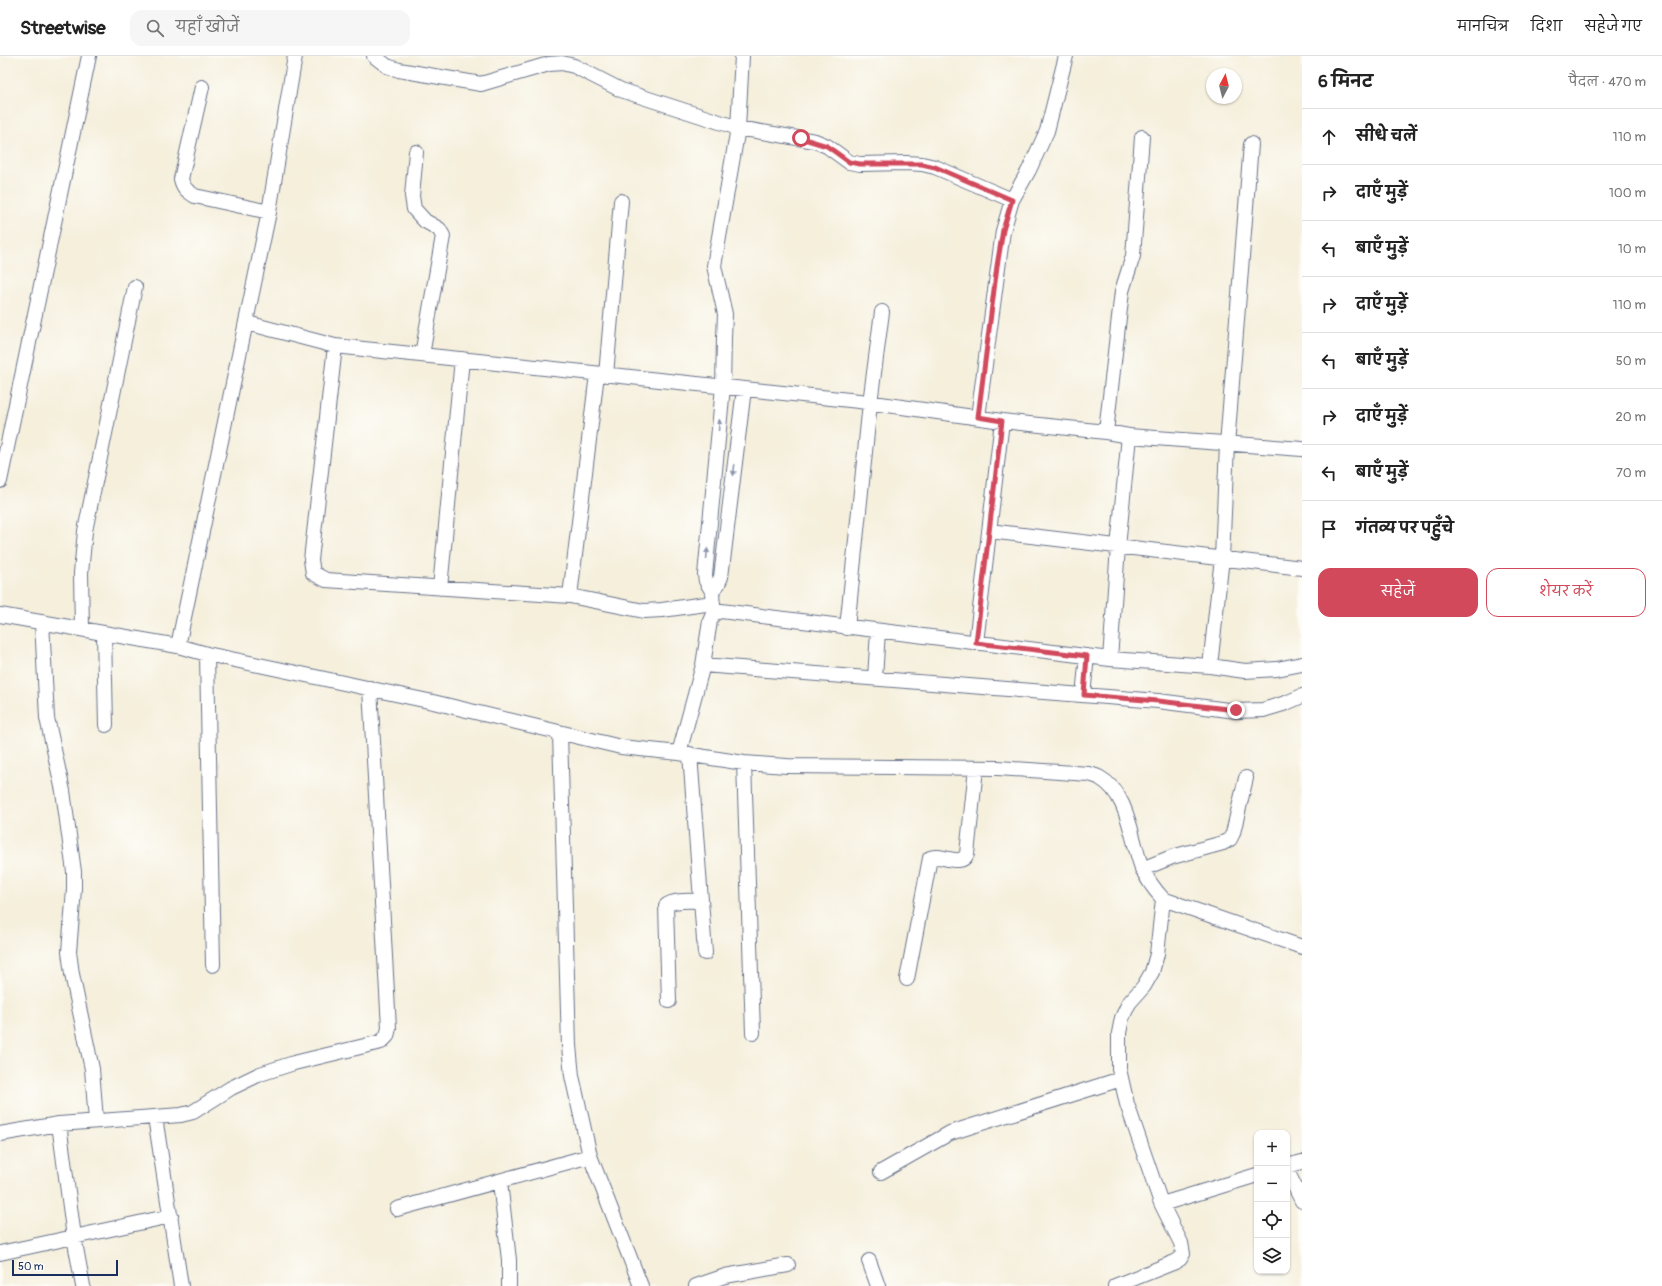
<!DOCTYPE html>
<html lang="hi">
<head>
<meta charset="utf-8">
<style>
	body { margin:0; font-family:Pangolin,"Playpen Sans Deva",sans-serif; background:#f6f6f6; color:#222 }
	.controls { position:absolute; right:12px; bottom:12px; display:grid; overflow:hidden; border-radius:8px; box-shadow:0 1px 3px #0004 }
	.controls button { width:36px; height:36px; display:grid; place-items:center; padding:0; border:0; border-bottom:1px solid #e0e0e0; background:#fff; color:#222; font:20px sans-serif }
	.compass { position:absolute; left:1206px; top:12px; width:36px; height:36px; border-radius:50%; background:#fff; box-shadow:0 1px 3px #0004; rotate:7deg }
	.scale { position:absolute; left:12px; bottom:10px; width:106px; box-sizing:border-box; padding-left:4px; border:2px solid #1b2f5e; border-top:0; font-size:11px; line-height:14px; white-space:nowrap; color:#1b2f5e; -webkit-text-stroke:3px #fdfcf7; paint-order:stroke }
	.stop { position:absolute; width:12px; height:12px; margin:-9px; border:3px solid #d1495b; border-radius:50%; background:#fff }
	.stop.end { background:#d1495b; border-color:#fff; box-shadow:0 1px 4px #0008 }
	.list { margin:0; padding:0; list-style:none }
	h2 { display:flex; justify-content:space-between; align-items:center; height:52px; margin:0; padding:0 16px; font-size:17px }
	h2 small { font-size:13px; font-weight:400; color:#767676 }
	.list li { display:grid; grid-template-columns:26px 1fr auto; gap:12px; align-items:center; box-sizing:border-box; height:56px; padding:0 16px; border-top:1px solid #e0e0e0 }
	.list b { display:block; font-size:15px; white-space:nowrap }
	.list em { font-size:13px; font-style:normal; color:#767676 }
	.actions { display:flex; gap:8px; padding:12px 16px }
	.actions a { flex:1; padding:9px 0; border:1px solid #d1495b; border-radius:12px; text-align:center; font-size:14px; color:#d1495b }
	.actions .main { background:#d1495b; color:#fff }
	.icon { flex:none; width:22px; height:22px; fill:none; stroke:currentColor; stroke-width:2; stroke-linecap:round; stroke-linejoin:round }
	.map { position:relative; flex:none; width:1302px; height:1230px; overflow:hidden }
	header { display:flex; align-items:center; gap:24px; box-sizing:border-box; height:56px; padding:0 20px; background:#fff; border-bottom:1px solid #e0e0e0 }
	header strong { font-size:19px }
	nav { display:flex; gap:22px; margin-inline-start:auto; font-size:14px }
	.search { width:280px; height:36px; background:#f6f6f6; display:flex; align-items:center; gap:10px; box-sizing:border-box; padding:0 14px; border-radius:12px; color:#767676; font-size:15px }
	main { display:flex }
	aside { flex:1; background:#fff }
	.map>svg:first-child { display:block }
</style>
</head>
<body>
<header>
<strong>Streetwise</strong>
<div class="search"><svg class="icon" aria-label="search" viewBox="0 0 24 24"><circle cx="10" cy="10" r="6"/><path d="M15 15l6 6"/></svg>यहाँ खोजें</div>
<nav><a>मानचित्र</a><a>दिशा</a><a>सहेजे गए</a></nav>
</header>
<main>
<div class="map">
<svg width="1302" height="1230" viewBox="0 0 1302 1230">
	<rect width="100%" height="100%" fill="#fdfcf7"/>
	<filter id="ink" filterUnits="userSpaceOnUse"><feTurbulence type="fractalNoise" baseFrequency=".025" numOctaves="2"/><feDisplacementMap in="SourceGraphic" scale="8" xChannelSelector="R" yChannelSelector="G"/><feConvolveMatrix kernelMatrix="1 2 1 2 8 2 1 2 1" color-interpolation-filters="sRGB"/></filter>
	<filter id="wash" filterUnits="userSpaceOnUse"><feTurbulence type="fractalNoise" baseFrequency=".012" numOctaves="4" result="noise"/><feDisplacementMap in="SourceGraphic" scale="16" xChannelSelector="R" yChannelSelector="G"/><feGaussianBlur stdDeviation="0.9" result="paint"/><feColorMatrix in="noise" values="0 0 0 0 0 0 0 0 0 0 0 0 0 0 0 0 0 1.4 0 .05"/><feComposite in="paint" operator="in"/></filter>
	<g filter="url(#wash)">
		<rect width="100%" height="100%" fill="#f5efdc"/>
	</g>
	<g filter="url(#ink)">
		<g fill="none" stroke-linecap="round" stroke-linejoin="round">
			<defs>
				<path id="minor" d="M374,0L387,10L399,14L481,28L549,8L562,7L574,10L621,34L738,72L815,85L827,90L849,106L860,108L906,107L922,108L935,111L1012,144
					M202,31L181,123C183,132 187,135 195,140L269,156
					M416,96L412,140L414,153L425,165L439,173L443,180L422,299
					M247,267L335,290L859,345L1002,365L1106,376L1129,380L1302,393
					M335,290L311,504L313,517L326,524L570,540L644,555L662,554L713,547
					M606,319L621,145
					M978,361L1003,175L1012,144L1029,114L1047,75L1066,0
					M1106,376L1122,235L1133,200L1142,81
					M0,425L89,0
					M989,475L1302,512
					M440,532L462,303
					M712,535L718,528L721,521L744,333
					M570,540L597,318
					M713,556L712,535L706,525L705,519L723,331L724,282L725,258L714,210L738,72L742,0
					M0,559L178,590L207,598L433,646L621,691L679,697L744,707L787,710L998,712L1089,718C1092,719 1097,720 1100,722C1129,738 1131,784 1142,812C1147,824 1154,833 1163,843L1302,891
					M42,566L47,662L63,735L74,816V833L69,896L72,918L92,1013L96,1065
					M847,572L870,347L882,256
					M82,573L81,517L85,475L135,231
					M104,577L106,669
					M976,587L1002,365
					M178,590L269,156L295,0
					M207,598L213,909
					M1110,603L1118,491L1129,380
					M703,609L1158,645L1236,655L1263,654L1286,647L1302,640
					M1210,610L1222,502L1227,389L1251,88
					M875,622L878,575
					M1083,639L1087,600
					M560,677L569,990L572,1020L590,1100L641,1230
					M679,697L703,609L710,565L713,558L721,555L1110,603L1210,610L1245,615L1277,613L1302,608
					M690,698L705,897
					M744,707L753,977
					M1142,813L1172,801L1223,787L1230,783L1233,777L1246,722
					M907,923L930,802C941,797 961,812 967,798L976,712
					M669,945L666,850C673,843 692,845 701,845
					M155,1061L181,1230
					M59,1068L74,1181L83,1230
					M0,1078L59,1068L181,1059L193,1056L231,1032L260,1018L294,1007L381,986L387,980L389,972L370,632
					M1287,1110L1302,1106
					M1287,1115L1302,1145
					M881,1116L950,1077L1121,1023
					M500,1126L509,1204V1230
					M1162,1148L1257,1119
					M397,1153L590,1100
					M0,1197L171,1160
					M869,1205L878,1230
					M696,1230L725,1220L788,1209
					M1115,1230L1175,1206L1180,1203L1183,1198L1181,1187L1161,1147L1127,1048L1119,1013V977L1122,962L1129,947L1144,930L1152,916L1157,898L1163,843"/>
			</defs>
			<use href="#minor" stroke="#67728a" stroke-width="16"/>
			<use href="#minor" stroke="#fff" stroke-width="14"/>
		</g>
		<defs><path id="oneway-solid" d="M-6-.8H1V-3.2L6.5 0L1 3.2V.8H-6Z"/></defs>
		<g fill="#8d97ae">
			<use href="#oneway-solid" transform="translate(719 369) rotate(-85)"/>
			<use href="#oneway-solid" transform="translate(734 414) rotate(97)"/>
			<use href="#oneway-solid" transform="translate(707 498) rotate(-85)"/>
		</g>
	</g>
	<g fill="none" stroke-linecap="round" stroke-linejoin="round" filter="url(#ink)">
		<path stroke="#d1495b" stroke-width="5" d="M801,82L827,90L849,106L860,108H922L935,111L1012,144L1003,174L997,210L978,361L1002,365L976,587L1087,600L1084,639L1158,645L1236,654"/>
	</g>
</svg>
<div class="controls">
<button>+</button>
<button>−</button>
<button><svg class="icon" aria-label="locate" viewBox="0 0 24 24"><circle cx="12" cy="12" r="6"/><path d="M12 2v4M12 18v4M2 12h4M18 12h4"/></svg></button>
<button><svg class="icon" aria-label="layers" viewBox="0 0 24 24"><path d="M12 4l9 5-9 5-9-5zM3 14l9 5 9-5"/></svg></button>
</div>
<svg class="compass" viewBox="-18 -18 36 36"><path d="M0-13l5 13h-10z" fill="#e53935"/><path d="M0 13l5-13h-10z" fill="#767676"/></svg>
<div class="scale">50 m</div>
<div class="stop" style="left:801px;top:82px"></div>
<div class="stop end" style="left:1236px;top:654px"></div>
</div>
<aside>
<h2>6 मिनट<small>पैदल · 470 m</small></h2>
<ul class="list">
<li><svg class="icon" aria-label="ahead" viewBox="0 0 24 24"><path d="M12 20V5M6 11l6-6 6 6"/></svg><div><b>सीधे चलें</b></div><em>110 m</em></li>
<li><svg class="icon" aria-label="right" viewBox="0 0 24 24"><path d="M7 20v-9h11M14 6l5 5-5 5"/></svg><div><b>दाएँ मुड़ें</b></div><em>100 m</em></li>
<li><svg class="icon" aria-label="left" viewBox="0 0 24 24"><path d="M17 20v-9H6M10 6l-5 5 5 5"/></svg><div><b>बाएँ मुड़ें</b></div><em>10 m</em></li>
<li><svg class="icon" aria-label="right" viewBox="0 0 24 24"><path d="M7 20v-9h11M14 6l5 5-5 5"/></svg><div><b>दाएँ मुड़ें</b></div><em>110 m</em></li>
<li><svg class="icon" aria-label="left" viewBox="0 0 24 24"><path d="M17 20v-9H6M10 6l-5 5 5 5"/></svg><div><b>बाएँ मुड़ें</b></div><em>50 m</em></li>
<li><svg class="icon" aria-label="right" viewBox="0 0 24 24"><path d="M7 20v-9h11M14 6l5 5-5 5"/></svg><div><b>दाएँ मुड़ें</b></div><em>20 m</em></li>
<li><svg class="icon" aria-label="left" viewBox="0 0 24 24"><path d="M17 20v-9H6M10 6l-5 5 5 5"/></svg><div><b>बाएँ मुड़ें</b></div><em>70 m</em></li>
<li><svg class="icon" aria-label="arrive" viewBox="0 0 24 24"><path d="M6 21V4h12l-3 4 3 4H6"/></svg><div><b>गंतव्य पर पहुँचे</b></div></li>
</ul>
<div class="actions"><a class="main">सहेजें</a><a>शेयर करें</a></div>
</aside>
</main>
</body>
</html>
